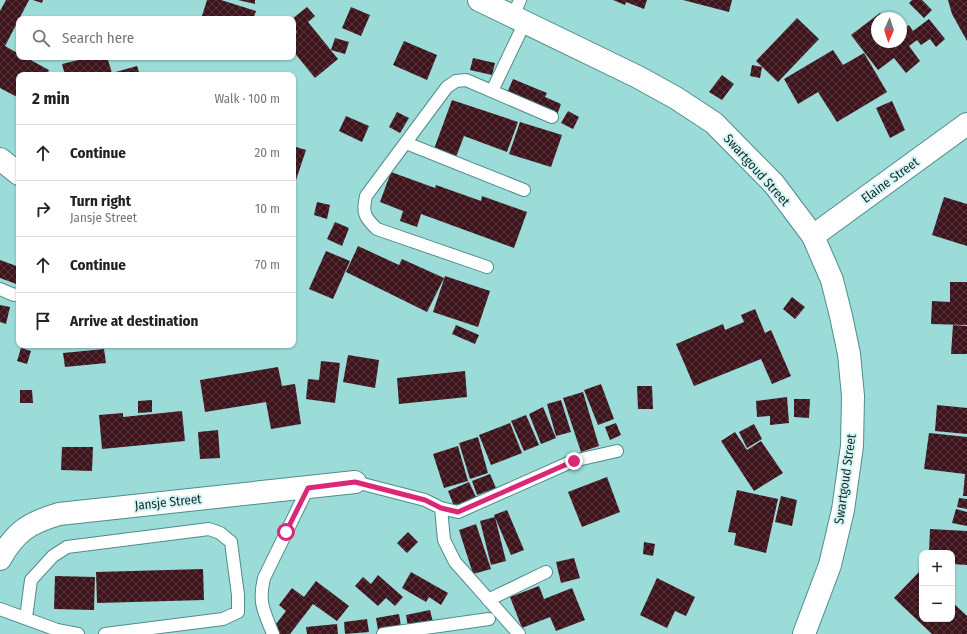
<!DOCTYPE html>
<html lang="en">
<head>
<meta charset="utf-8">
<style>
	body { margin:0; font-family:"Fira Sans Condensed",sans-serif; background:#f6f6f6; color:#222 }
	.controls { position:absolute; right:12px; bottom:12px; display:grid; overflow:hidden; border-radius:8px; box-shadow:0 1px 3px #0004 }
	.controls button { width:36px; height:36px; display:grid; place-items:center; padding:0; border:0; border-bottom:1px solid #e0e0e0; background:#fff; color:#222; font:20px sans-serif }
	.compass { position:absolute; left:871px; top:12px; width:36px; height:36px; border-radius:50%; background:#fff; box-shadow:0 1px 3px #0004; rotate:183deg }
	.stop { position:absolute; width:12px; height:12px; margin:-9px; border:3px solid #db2777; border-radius:50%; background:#fff }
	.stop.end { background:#db2777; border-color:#fff; box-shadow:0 1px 4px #0008 }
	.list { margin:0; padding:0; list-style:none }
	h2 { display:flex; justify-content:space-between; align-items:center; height:52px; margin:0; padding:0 16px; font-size:17px }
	h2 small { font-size:13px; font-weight:400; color:#767676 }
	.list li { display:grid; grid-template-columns:26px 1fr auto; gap:12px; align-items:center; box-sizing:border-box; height:56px; padding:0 16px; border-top:1px solid #e0e0e0 }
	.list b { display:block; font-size:15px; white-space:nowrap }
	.list p { margin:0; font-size:13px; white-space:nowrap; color:#767676 }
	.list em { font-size:13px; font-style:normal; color:#767676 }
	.icon { flex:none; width:22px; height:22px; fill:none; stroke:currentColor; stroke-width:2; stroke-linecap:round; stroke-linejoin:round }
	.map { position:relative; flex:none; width:967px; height:634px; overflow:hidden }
	.search { position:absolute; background:#fff; box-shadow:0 1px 3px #0004; left:16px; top:16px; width:280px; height:44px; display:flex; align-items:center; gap:10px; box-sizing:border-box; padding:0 14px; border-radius:8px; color:#767676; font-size:15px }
	.panel { position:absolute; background:#fff; box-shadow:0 1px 3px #0004; left:16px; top:72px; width:280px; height:276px; border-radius:8px }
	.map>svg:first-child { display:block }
</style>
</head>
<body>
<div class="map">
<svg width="967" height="634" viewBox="0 0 967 634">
	<defs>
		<pattern id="building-cross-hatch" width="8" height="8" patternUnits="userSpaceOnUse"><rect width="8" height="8" fill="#3e151c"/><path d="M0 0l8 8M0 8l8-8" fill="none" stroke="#56373d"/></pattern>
	</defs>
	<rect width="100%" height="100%" fill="#9bdbd8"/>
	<path fill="url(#building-cross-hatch)" d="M6,0H29L5,46L19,54V57H25L49,70L47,75H19V98L0,88V11Z
		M33,0H43L42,3Z
		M207,0H221L256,11L253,19H201Z
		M238,0H255V4Z
		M613,0H647L644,9L626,2L625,5Z
		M683,0H732L729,12Z
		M912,0H922L932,10L924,18L909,3Z
		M948,0H967V41L952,14Z
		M307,7L315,16L308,22L338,59L315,78L293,51V36L297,32L293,27V19H292Z
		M351,7L370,15L361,36L342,28Z
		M880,13L884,18H877V42H901V31L909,25L913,31L929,19L945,39L936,47L930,39L921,45L917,40L909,46L920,61L906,73L894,58L878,70L851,35Z
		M797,18L819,39L778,82L756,61Z
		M335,38L349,42L345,54L331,50Z
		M404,41L437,55L427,80L393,65Z
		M833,50L843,65L864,53L887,92L837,122L818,92L798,104L784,79Z
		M83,57H107L112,73L137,66L140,75H65L62,64L83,59Z
		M473,58L495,63L492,75L470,70Z
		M752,65L762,67L760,78L750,76Z
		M722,75L734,84L722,100L709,92Z
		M513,79L547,93L545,97L561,104L557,115L507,93Z
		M452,100L518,122L507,152L464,136L456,157L434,149Z
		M892,101L905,130L890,138L876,108Z
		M568,111L579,117L573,129L561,123Z
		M397,112L409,118L400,133L389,127Z
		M346,116L369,126L362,142L339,131Z
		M520,122L562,135L551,167L509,154Z
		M293,146L306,150L293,189Z
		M391,172L435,188L436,185L481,201L482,196L527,212L514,248L421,214L417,227L400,221L403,211L380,202Z
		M944,197L967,204V246L932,235Z
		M317,202L330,205L327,219L314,215Z
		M335,222L349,228L342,246L327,239Z
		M358,246L399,265L402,259L444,278L427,312L346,272Z
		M326,251L350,261L333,299L309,289Z
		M0,260L19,267V285L0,278Z
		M445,276L490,291L478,327L433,312Z
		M950,282H967V325L931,324L932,301L950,302Z
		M792,297L805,307L795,319L783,309Z
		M0,305L10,307L6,324L0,322Z
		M755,309L765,333L771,330L791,376L772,384L761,359L694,386L676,344L723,324L725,330L744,322L741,315Z
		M456,325L479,335L475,344L452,334Z
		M953,325L967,326V354H951Z
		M21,348L31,351L27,364L17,361Z
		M104,349L106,363L65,367L63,353Z
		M348,355L379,360L375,388L343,382Z
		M321,361L340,363L335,403L306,399L308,379L319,380Z
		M278,367L282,386L295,384L301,424L271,429L266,402L205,412L200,380Z
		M465,371L467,397L399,404L397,378Z
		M601,384L614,419L598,425L584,390Z
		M637,386H652L653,409H638Z
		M20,390H32L33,403H20Z
		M583,392L599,446L581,452L563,398Z
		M787,397L789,423L770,425V416L757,417L756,401Z
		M794,399H810L809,418L794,417Z
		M152,400V412L138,413V401Z
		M561,400L571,432L556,436L547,404Z
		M937,405L967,408V434L935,431Z
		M543,407L556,438L541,444L529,414Z
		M182,411L185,441L102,449L99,415L123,413V417Z
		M526,415L539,445L524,451L511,421Z
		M510,423L522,453L491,465L479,435Z
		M616,423L621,435L610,440L605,427Z
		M754,424L762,439L747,448L739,432Z
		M218,430L220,458L200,459L198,432Z
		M735,432L747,450L761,441L783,473L754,491L721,441Z
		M929,433L967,437V496H963L965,474L924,469Z
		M478,437L488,473L470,479L459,443Z
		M458,446L468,481L444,488L433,454Z
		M62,447H93L92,471L61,470Z
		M490,474L496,488L477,495L472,481Z
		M607,477L620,512L582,527L568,492Z
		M469,482L476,497L454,506L448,491Z
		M737,490L778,499L766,553L734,545L736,533L728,532Z
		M781,496L797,500L792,526L775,522Z
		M959,498L967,499V509L957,507Z
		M956,509L967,512V526L952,523Z
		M507,510L524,550L511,555L494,515Z
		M495,517L506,561L491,565L480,521Z
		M476,524L491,569L473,574L459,530Z
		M930,529L967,531V565L952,564V553H929Z
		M408,532L418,542L407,553L397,543Z
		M644,542L655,544L653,556L643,554Z
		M574,558L580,578L561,583L556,562Z
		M203,569L204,600L97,603L96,572Z
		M920,571L922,573V619H952V602L967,616V634H932L894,598Z
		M411,572L448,593L441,605L429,597L426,602L402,588Z
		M378,575L403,597L395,606L386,598L378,606L355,586L363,577L371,584Z
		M55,576L95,577L94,610L54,609Z
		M657,578L695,597L686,616L675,611L667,628L640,615Z
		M316,581L349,606L337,621L313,604L290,634H280L273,628L286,611L279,605L292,588L304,597Z
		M539,586L544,599L572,588L585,620L556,631L550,617L522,628L510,597Z
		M430,610L433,622L408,627L406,615Z
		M399,614L401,626L378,630L376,618Z
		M367,619L369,632L345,634L344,622Z
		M337,624L338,634H307L306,627Z"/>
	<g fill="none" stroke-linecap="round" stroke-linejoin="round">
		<defs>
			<path id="lane" d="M513,16L520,0
				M492,91L525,22
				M406,143L524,190
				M487,267L377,229C365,218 362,213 366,196L447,87L456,81L466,80L552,117
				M0,289L14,295L19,294
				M355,482L425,500L441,508L458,512L573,461L617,451
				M441,508L444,540L455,562L519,634
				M488,600L546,572
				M0,609L57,630L78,634
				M26,618L31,580L53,556L67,547L209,529L220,533L231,542L238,595V612L223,619L105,634
				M273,634C264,611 258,603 264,578L308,488
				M383,634L489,619"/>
			<path id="street" d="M0,159L19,174
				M813,236L967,124
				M0,559C16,531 29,523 59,514L355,482"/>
			<path id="secondary" d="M479,0L638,77L676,98L714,123L774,184L813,236L832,280L841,316L849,354L853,396L852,446L843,510L830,565L804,634"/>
		</defs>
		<use href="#lane" stroke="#4f8d8b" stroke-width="14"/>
		<use href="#street" stroke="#4f8d8b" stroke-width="24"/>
		<use href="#secondary" stroke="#4f8d8b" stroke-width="24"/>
		<use href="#lane" stroke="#fff" stroke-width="12"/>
		<use href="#street" stroke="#fff" stroke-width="22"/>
		<use href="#secondary" stroke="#fff" stroke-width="22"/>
	</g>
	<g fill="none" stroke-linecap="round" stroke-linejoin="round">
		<path stroke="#db2777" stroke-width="5" d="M286,532L308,488L355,482L425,500L441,508L458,512L574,461"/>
	</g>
	<g text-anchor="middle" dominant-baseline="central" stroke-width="4" stroke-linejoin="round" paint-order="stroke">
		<g font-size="13" fill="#102b2a" stroke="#d6f5f4">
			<text transform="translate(757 170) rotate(48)">Swartgoud Street</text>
			<text transform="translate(890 180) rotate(-36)">Elaine Street</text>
			<text transform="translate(845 479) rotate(-82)">Swartgoud Street</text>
			<text transform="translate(168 502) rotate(-6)">Jansje Street</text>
		</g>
	</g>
</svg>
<div class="controls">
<button>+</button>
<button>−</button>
</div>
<svg class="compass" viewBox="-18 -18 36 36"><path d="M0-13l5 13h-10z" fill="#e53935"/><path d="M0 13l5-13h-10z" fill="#767676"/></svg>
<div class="stop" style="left:286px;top:532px"></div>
<div class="stop end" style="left:574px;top:461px"></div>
<div class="search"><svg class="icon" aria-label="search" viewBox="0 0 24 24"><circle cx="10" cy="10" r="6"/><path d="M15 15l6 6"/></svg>Search here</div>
<section class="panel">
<h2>2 min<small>Walk · 100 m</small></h2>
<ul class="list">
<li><svg class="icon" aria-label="ahead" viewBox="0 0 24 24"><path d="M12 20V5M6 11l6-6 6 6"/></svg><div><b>Continue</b></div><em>20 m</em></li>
<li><svg class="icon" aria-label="right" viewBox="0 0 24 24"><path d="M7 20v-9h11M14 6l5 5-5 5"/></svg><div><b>Turn right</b><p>Jansje Street</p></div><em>10 m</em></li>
<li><svg class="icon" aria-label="ahead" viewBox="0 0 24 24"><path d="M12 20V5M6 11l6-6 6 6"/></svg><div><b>Continue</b></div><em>70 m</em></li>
<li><svg class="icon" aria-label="arrive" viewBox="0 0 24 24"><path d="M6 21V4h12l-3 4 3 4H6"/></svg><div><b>Arrive at destination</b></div></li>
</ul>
</section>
</div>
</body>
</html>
